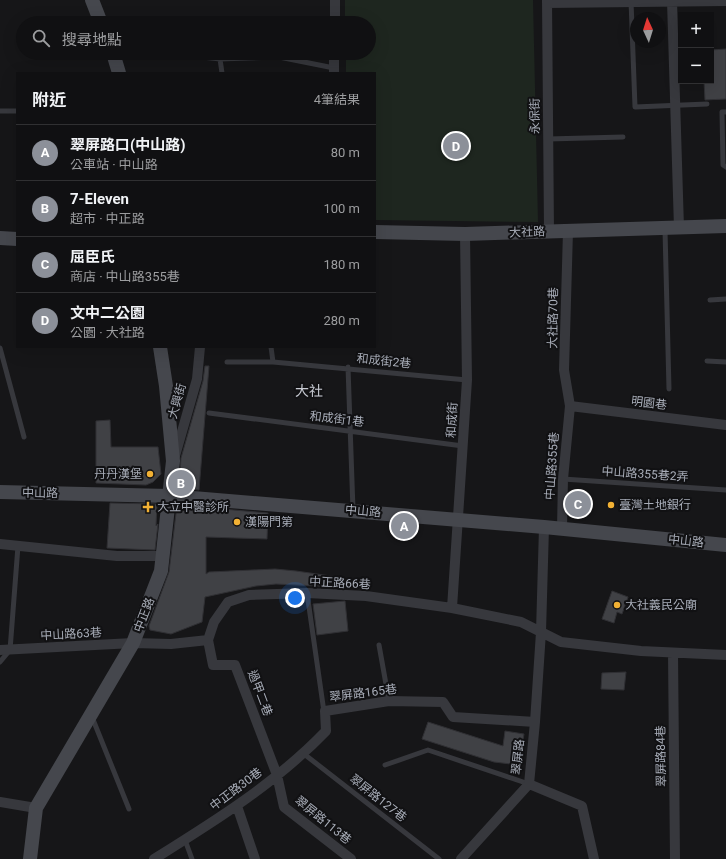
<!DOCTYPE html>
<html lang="zh-TW">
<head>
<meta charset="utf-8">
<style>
	body { margin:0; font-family:Roboto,"Noto Sans TC",sans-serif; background:#19191b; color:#f1f3f6 }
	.controls { position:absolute; right:12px; top:12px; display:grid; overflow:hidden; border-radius:0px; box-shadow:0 4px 16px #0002 }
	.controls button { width:36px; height:36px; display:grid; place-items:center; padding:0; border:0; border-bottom:1px solid #303032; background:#101012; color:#f1f3f6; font:20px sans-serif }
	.compass { position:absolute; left:630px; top:12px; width:36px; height:36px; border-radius:50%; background:#101012; box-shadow:0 4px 16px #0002; rotate:356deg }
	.you { position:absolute; left:295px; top:598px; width:14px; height:14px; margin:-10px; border:3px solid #fff; border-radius:50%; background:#1a73e8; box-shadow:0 0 0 6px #1a73e833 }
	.badge { display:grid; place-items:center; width:26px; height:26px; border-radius:50%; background:#8c9099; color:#fff; font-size:13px; font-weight:700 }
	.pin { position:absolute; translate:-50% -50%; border:2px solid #fff; box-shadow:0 1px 4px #0006 }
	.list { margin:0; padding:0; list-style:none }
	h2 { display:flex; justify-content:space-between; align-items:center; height:52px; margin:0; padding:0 16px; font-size:17px }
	h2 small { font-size:13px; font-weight:400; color:#9c9d9f }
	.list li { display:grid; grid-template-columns:26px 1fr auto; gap:12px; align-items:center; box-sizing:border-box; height:56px; padding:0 16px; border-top:1px solid #303032 }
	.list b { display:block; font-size:15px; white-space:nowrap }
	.list p { margin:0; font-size:13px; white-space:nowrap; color:#9c9d9f }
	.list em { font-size:13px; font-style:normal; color:#9c9d9f }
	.icon { flex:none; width:22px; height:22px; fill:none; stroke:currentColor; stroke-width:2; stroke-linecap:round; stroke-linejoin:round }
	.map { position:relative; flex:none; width:726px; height:859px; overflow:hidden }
	.search { position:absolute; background:#101012; box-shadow:0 4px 16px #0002; left:16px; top:16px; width:360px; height:44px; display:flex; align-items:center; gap:10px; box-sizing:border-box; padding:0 14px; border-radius:22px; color:#9c9d9f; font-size:15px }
	.panel { position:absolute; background:#101012; box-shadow:0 4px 16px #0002; left:16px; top:72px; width:360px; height:276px; border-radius:0px }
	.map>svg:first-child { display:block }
</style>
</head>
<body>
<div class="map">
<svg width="726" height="859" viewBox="0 0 726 859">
	<rect width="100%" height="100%" fill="#161618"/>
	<path fill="#1e261f" d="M345,0H533L538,222L375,220V73H346V53H369V23H345Z"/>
	<path fill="#404145" stroke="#303034" d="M726,49V99L705,100L704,81H711V50Z
		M205,366H209L199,490L179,488L181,458L203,381Z
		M110,420L111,447H158L161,474L153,482L146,485L96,483V421Z
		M110,503L157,504L156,526L158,524L155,550L107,548Z
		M177,505L268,513L267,539L206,537V574L209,572L275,569L296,571L338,577L339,587L276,584L256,586L205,597L202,622L171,634L150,630L149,626L169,572Z
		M612,591L628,597L622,614L617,612L614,623L602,619Z
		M345,601L348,631L317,635L313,604Z
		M626,672L624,690L601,689L602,673Z
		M428,722L503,746L505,731L524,734L519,765L494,762L422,739Z"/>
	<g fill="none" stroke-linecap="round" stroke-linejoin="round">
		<path stroke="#37383d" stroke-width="5" d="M631,1L635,107L707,104
			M166,53L220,59L279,57L334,68
			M220,59L222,73
			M0,111H17
			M726,112H722L723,165L726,167
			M548,139L623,137
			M665,230L669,389
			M710,300L726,299
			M271,347L273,362
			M0,348L24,437
			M707,361L726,362
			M227,362H273L467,380
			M348,367L353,510
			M209,413L463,446
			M563,479L726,490
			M307,593L324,712
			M379,645L389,701
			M0,662L10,650L18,546
			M92,717L129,809
			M304,754L439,859
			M385,765L428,750L529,784
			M185,840L192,859"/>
		<path stroke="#37383d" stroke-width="10" d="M547,0L549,231
			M672,1L679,228
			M547,3L726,1
			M335,23V0
			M334,73V53
			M570,406L726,425
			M175,456L197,379L200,347
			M562,528L563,479L570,406L564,370L568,231
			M0,544L117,556H162
			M452,608L467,380L465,234
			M208,640L213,665H235L277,775L284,807L351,859
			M0,650L133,643L171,644L208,640L214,622L228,602L249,595L307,593L366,596L452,608L521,622L561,642L641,651L726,655
			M673,653L675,859
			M529,784L582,806L594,859
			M0,802L36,808
			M237,806L255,859
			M154,859C215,821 276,783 326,731L325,711L389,701L443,702L453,717L535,722
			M461,859L529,784L535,722L541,632L544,527"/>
		<path stroke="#45474d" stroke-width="14" d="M92,0L101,23
			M113,53L119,73
			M375,232L465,234L726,226
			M0,238L17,239
			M0,492L169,496L544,527L726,545
			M30,859L36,808L133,643L161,571L173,461L166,386L160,347"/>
	</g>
	<g fill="#f2b134" stroke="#111113" stroke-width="1.5">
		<circle cx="150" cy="474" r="4"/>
		<circle cx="611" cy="505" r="4"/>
		<path d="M146 501h4v4h4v4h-4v4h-4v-4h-4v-4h4z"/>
		<circle cx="237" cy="522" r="4"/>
		<circle cx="617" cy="605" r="4"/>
	</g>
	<g text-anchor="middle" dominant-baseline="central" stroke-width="4" stroke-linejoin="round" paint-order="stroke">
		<g font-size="12" fill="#a8adb8" stroke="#111113">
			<text transform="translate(535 116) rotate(-91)">永保街</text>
			<text transform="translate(527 232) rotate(-2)">大社路</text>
			<text transform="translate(553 318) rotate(-89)">大社路70巷</text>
			<text transform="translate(384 361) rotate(6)">和成街2巷</text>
			<text transform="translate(177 401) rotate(-74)">大興街</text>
			<text transform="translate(649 403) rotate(7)">明園巷</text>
			<text transform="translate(337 419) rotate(7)">和成街1巷</text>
			<text transform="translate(452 420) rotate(-87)">和成街</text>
			<text transform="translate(552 466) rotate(-86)">中山路355巷</text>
			<text transform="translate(645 474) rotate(4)">中山路355巷2弄</text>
			<text transform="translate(40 493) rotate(1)">中山路</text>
			<text transform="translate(363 511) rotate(5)">中山路</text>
			<text transform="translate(686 541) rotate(6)">中山路</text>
			<text transform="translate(340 583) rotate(3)">中正路66巷</text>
			<text transform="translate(144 615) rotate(-69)">中正路</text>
			<text transform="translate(71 634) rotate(-3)">中山路63巷</text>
			<text transform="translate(260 693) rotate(69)">過甲二巷</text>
			<text transform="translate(363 693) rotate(-7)">翠屏路165巷</text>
			<text transform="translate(661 756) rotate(-91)">翠屏路84巷</text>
			<text transform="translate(518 757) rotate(-84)">翠屏路</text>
			<text transform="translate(236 789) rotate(-37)">中正路30巷</text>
			<text transform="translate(378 798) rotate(38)">翠屏路127巷</text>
			<text transform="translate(323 820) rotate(39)">翠屏路113巷</text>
		</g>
		<g font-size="12" fill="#a8adb8" stroke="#111113" text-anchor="start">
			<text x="142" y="474" text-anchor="end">丹丹漢堡</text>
			<text x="619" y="505">臺灣土地銀行</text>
			<text x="157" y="507">大立中醫診所</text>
			<text x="245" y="522">漢陽門第</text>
			<text x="625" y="605">大社義民公廟</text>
		</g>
		<g font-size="14" fill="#c9ccd4" stroke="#111113">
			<text x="309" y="391">大社</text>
		</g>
	</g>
</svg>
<div class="controls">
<button>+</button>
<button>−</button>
</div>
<svg class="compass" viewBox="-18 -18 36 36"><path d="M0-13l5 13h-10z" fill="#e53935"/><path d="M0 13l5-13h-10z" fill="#9c9d9f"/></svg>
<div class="you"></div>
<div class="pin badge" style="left:404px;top:526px">A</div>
<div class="pin badge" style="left:181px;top:483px">B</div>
<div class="pin badge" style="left:578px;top:504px">C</div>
<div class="pin badge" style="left:456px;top:146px">D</div>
<div class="search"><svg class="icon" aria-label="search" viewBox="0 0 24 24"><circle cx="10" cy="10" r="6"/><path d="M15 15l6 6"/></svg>搜尋地點</div>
<section class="panel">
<h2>附近<small>4筆結果</small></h2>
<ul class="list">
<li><span class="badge">A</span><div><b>翠屏路口(中山路)</b><p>公車站 · 中山路</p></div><em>80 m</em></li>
<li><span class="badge">B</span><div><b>7-Eleven</b><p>超市 · 中正路</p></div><em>100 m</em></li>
<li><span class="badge">C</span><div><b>屈臣氏</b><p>商店 · 中山路355巷</p></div><em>180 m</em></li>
<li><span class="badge">D</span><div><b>文中二公園</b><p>公園 · 大社路</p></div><em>280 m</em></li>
</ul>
</section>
</div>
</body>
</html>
